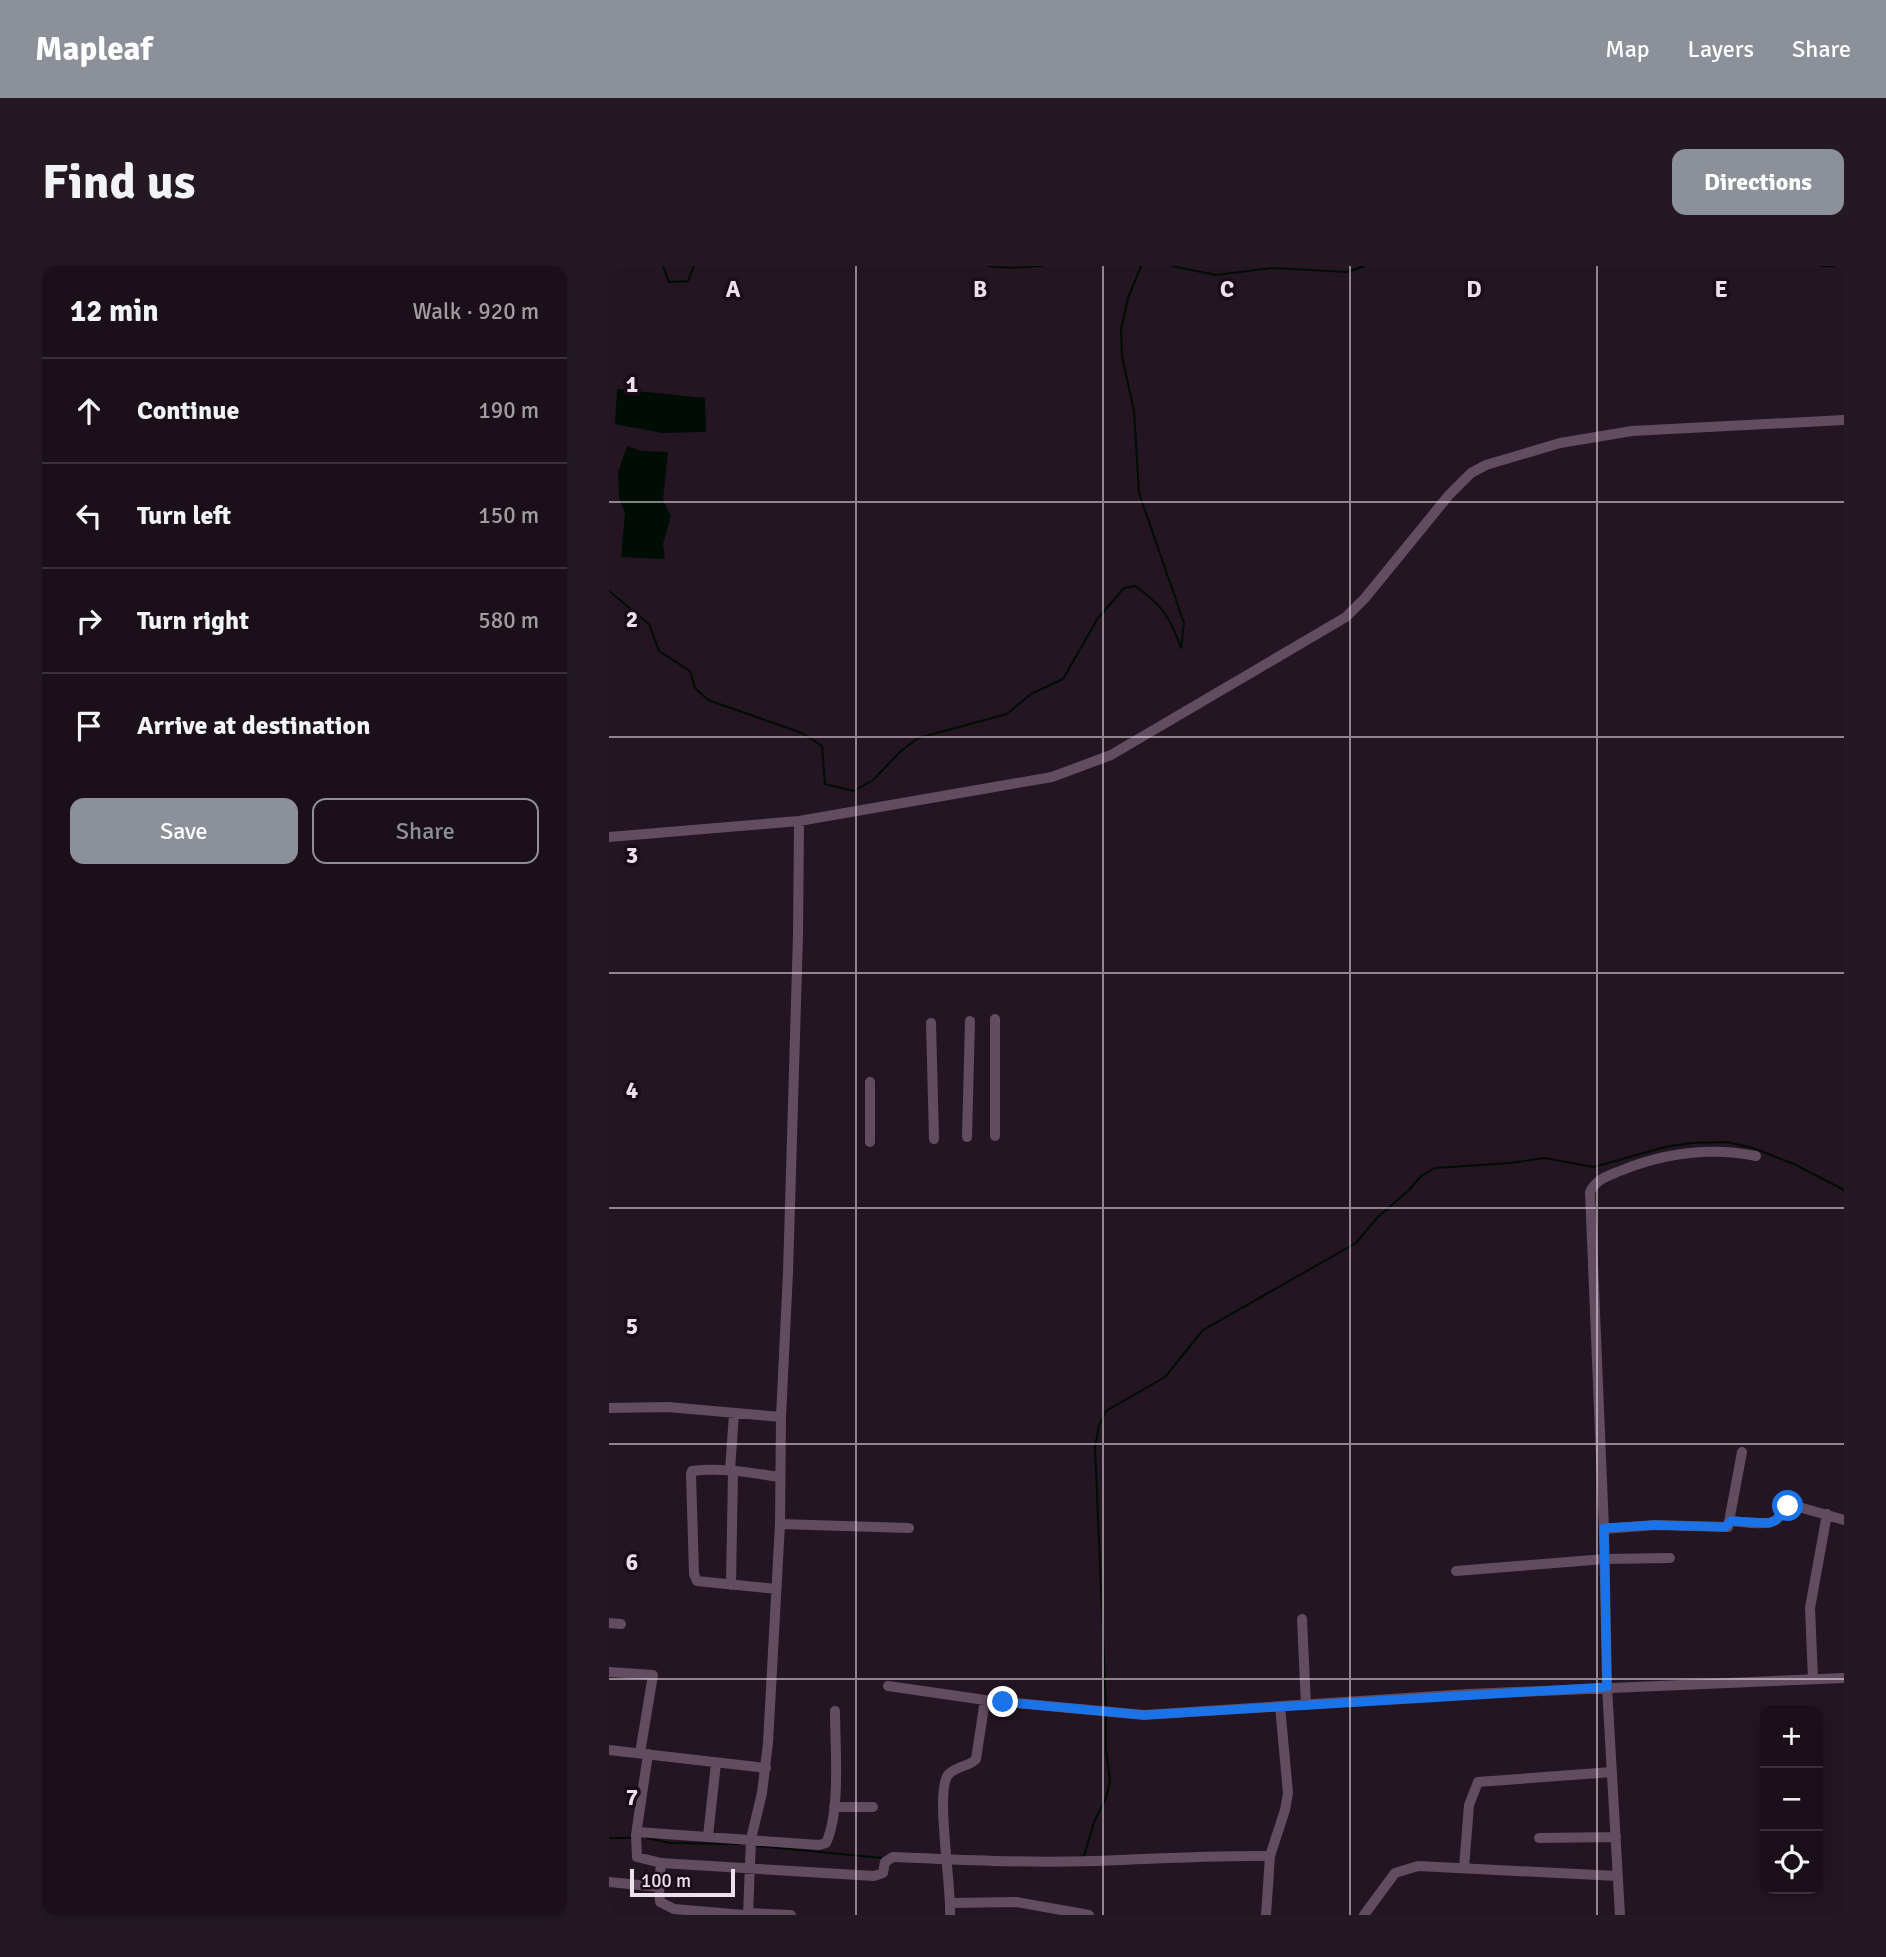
<!DOCTYPE html>
<html lang="en">
<head>
<meta charset="utf-8">
<style>
	body { margin:0; font-family:Signika,sans-serif; background:#241923; color:#f1f3f6 }
	.controls { position:absolute; right:21px; bottom:21px; display:grid; overflow:hidden; border-radius:14px; box-shadow:0 4px 10px #0003 }
	.controls button { width:63px; height:63px; display:grid; place-items:center; padding:0; border:0; border-bottom:2px solid #393039; background:#1b101a; color:#f1f3f6; font:35px sans-serif }
	.scale { position:absolute; left:21px; bottom:18px; width:105px; box-sizing:border-box; padding-left:7px; border:4px solid #ece1eb; border-top:0; font-size:19px; line-height:24px; white-space:nowrap; color:#ece1eb; -webkit-text-stroke:5px #1b0c1a; paint-order:stroke }
	.stop { position:absolute; width:21px; height:21px; margin:-16px; border:5px solid #1a73e8; border-radius:50%; background:#fff }
	.stop.end { background:#1a73e8; border-color:#fff; box-shadow:0 2px 7px #0008 }
	.list { margin:0; padding:0; list-style:none }
	h2 { display:flex; justify-content:space-between; align-items:center; height:91px; margin:0; padding:0 28px; font-size:30px }
	h2 small { font-size:23px; font-weight:400; color:#a09da2 }
	.list li { display:grid; grid-template-columns:46px 1fr auto; gap:21px; align-items:center; box-sizing:border-box; height:105px; padding:0 28px; border-top:2px solid #393039 }
	.list b { display:block; font-size:26px; white-space:nowrap }
	.list em { font-size:23px; font-style:normal; color:#a09da2 }
	.actions { display:flex; gap:14px; padding:21px 28px }
	.actions a { flex:1; padding:16px 0; border:2px solid #8c9099; border-radius:14px; text-align:center; font-size:24px; color:#8c9099 }
	.actions .main { background:#8c9099; color:#fff }
	.icon { flex:none; width:38px; height:38px; fill:none; stroke:currentColor; stroke-width:2; stroke-linecap:round; stroke-linejoin:round }
	.map { position:relative; flex:none; width:1235px; height:1649px; overflow:hidden; border-radius:14px }
	header { display:flex; align-items:center; gap:42px; box-sizing:border-box; height:98px; padding:0 35px; background:#8c9099; color:#fff }
	header strong { font-size:33px }
	nav { display:flex; gap:38px; margin-inline-start:auto; font-size:24px }
	.intro { display:flex; align-items:center; justify-content:space-between; box-sizing:border-box; height:168px; padding:0 42px }
	h1 { margin:0; font-size:49px }
	.button { padding:18px 32px; border-radius:14px; background:#8c9099; color:#fff; font-size:24px; font-weight:700 }
	main { display:flex; gap:42px; padding:0 42px }
	aside { flex:1; background:#1b101a; border-radius:14px; box-shadow:0 4px 10px #0003 }
	.map>svg:first-child { display:block }
</style>
</head>
<body>
<header>
<strong>Mapleaf</strong>
<nav><a>Map</a><a>Layers</a><a>Share</a></nav>
</header>
<div class="intro"><h1>Find us</h1><a class="button">Directions</a></div>
<main>
<aside>
<h2>12 min<small>Walk · 920 m</small></h2>
<ul class="list">
<li><svg class="icon" aria-label="ahead" viewBox="0 0 24 24"><path d="M12 20V5M6 11l6-6 6 6"/></svg><div><b>Continue</b></div><em>190 m</em></li>
<li><svg class="icon" aria-label="left" viewBox="0 0 24 24"><path d="M17 20v-9H6M10 6l-5 5 5 5"/></svg><div><b>Turn left</b></div><em>150 m</em></li>
<li><svg class="icon" aria-label="right" viewBox="0 0 24 24"><path d="M7 20v-9h11M14 6l5 5-5 5"/></svg><div><b>Turn right</b></div><em>580 m</em></li>
<li><svg class="icon" aria-label="arrive" viewBox="0 0 24 24"><path d="M6 21V4h12l-3 4 3 4H6"/></svg><div><b>Arrive at destination</b></div></li>
</ul>
<div class="actions"><a class="main">Save</a><a>Share</a></div>
</aside>
<div class="map">
<svg width="1235" height="1649" viewBox="0 0 1235 1649">
	<rect width="100%" height="100%" fill="#241523"/>
	<path fill="#000d05" d="M8,123L96,132L97,166L53,167L6,158Z
		M18,180L33,185L59,186L54,234L62,250L54,278L56,293L12,291L16,246L10,233L9,206Z"/>
	<g fill="none" stroke-linecap="round" stroke-linejoin="round">
		<path stroke="#000d05" stroke-width="2" d="M54,0L60,16L79,15L85,0
			M379,0L404,2L433,0
			M563,0L607,9L663,2L738,6L756,0
			M1212,0L1235,1
			M0,325L40,358L50,385L81,405L86,422L99,434L193,467L213,480L216,518L245,525L264,514L292,485L309,472L398,448L422,428L454,413L489,352L515,322L526,320C553,339 561,351 572,382L575,357L530,227L525,145L513,90L512,64L519,32L532,0
			M497,1439L486,1181L490,1160L497,1145L556,1111L594,1064L747,977L768,952L801,923L812,910L826,902L901,897L935,892L985,901L1056,881L1082,877L1118,876L1144,882L1185,898L1235,924
			M0,1572H23
			M38,1572L60,1577L133,1578
			M147,1580L274,1592
			M469,1591L475,1590L485,1556L497,1532L501,1516L497,1483V1451"/>
		<path stroke="#624c60" stroke-width="10" d="M0,571L190,555L443,511L502,489L737,351L756,332L840,229L862,207L877,199L951,177L1023,165L1235,154
			M386,753V870
			M322,757L325,873
			M261,816V876
			M358,871L361,755
			M0,1142L59,1141L172,1151
			M121,1204L125,1148
			M1122,1255C1131,1256 1160,1260 1167,1254C1174,1248 1173,1241 1183,1239L1235,1254
			M171,1258L300,1262
			M995,1263L1046,1259L1119,1261L1133,1186
			M847,1305L996,1293L1061,1292
			M122,1319L124,1205
			M167,1323L88,1315L85,1308L82,1208L83,1205C112,1201 142,1207 171,1211
			M693,1353L697,1439
			M0,1357L12,1358
			M0,1406L44,1409L31,1487
			M1204,1413L1201,1342L1218,1248
			M279,1420L376,1434L535,1449L860,1428L1235,1412
			M0,1484L157,1502
			M39,1488L27,1569L28,1591L52,1597L50,1621
			M225,1541H264
			M28,1566L210,1579L217,1577C232,1545 226,1481 226,1445
			M99,1570L107,1497
			M930,1572L1007,1571
			M52,1597L265,1610L274,1607L276,1596L284,1591C351,1594 417,1597 483,1595C543,1593 601,1589 661,1590
			M855,1602L860,1539L869,1516L1003,1506
			M0,1616L50,1621L51,1636L65,1643L135,1649
			M342,1637L407,1636L480,1649
			M139,1647L182,1649
			M139,1649L142,1573L153,1527L159,1477L171,1258L172,1151L179,1006L189,669L190,555
			M341,1649C343,1623 326,1525 339,1509C346,1500 360,1501 367,1493L376,1434
			M657,1649L661,1590L676,1544L679,1527L671,1440
			M755,1649L786,1607L809,1600L1008,1610
			M1011,1649L998,1421L995,1263L981,926C987,913 999,910 1011,905C1055,887 1101,881 1147,890"/>
	</g>
	<g fill="none" stroke-linecap="round" stroke-linejoin="round">
		<path stroke="#1a73e8" stroke-width="9" d="M394,1436L535,1449L998,1421L995,1262L1046,1259L1116,1261L1122,1255L1160,1257L1167,1254L1179,1240"/>
	</g>
	<path fill="none" stroke="#ece1eb" stroke-width="2" stroke-opacity="0.55" d="M247,0V1649M494,0V1649M741,0V1649M988,0V1649M0,236H1235M0,471H1235M0,707H1235M0,942H1235M0,1178H1235M0,1413H1235"/>
	<g font-size="23" text-anchor="middle" font-weight="bold" fill="#ece1eb" stroke="#1b0c1a" stroke-width="7" stroke-linejoin="round" paint-order="stroke">
		<text x="124" y="31">A</text>
		<text x="371" y="31">B</text>
		<text x="618" y="31">C</text>
		<text x="865" y="31">D</text>
		<text x="1112" y="31">E</text>
		<text x="23" y="126">1</text>
		<text x="23" y="361">2</text>
		<text x="23" y="597">3</text>
		<text x="23" y="832">4</text>
		<text x="23" y="1068">5</text>
		<text x="23" y="1304">6</text>
		<text x="23" y="1539">7</text>
	</g>
</svg>
<div class="controls">
<button>+</button>
<button>−</button>
<button><svg class="icon" aria-label="locate" viewBox="0 0 24 24"><circle cx="12" cy="12" r="6"/><path d="M12 2v4M12 18v4M2 12h4M18 12h4"/></svg></button>
</div>
<div class="scale">100 m</div>
<div class="stop" style="left:1179px;top:1240px"></div>
<div class="stop end" style="left:394px;top:1436px"></div>
</div>
</main>
</body>
</html>
